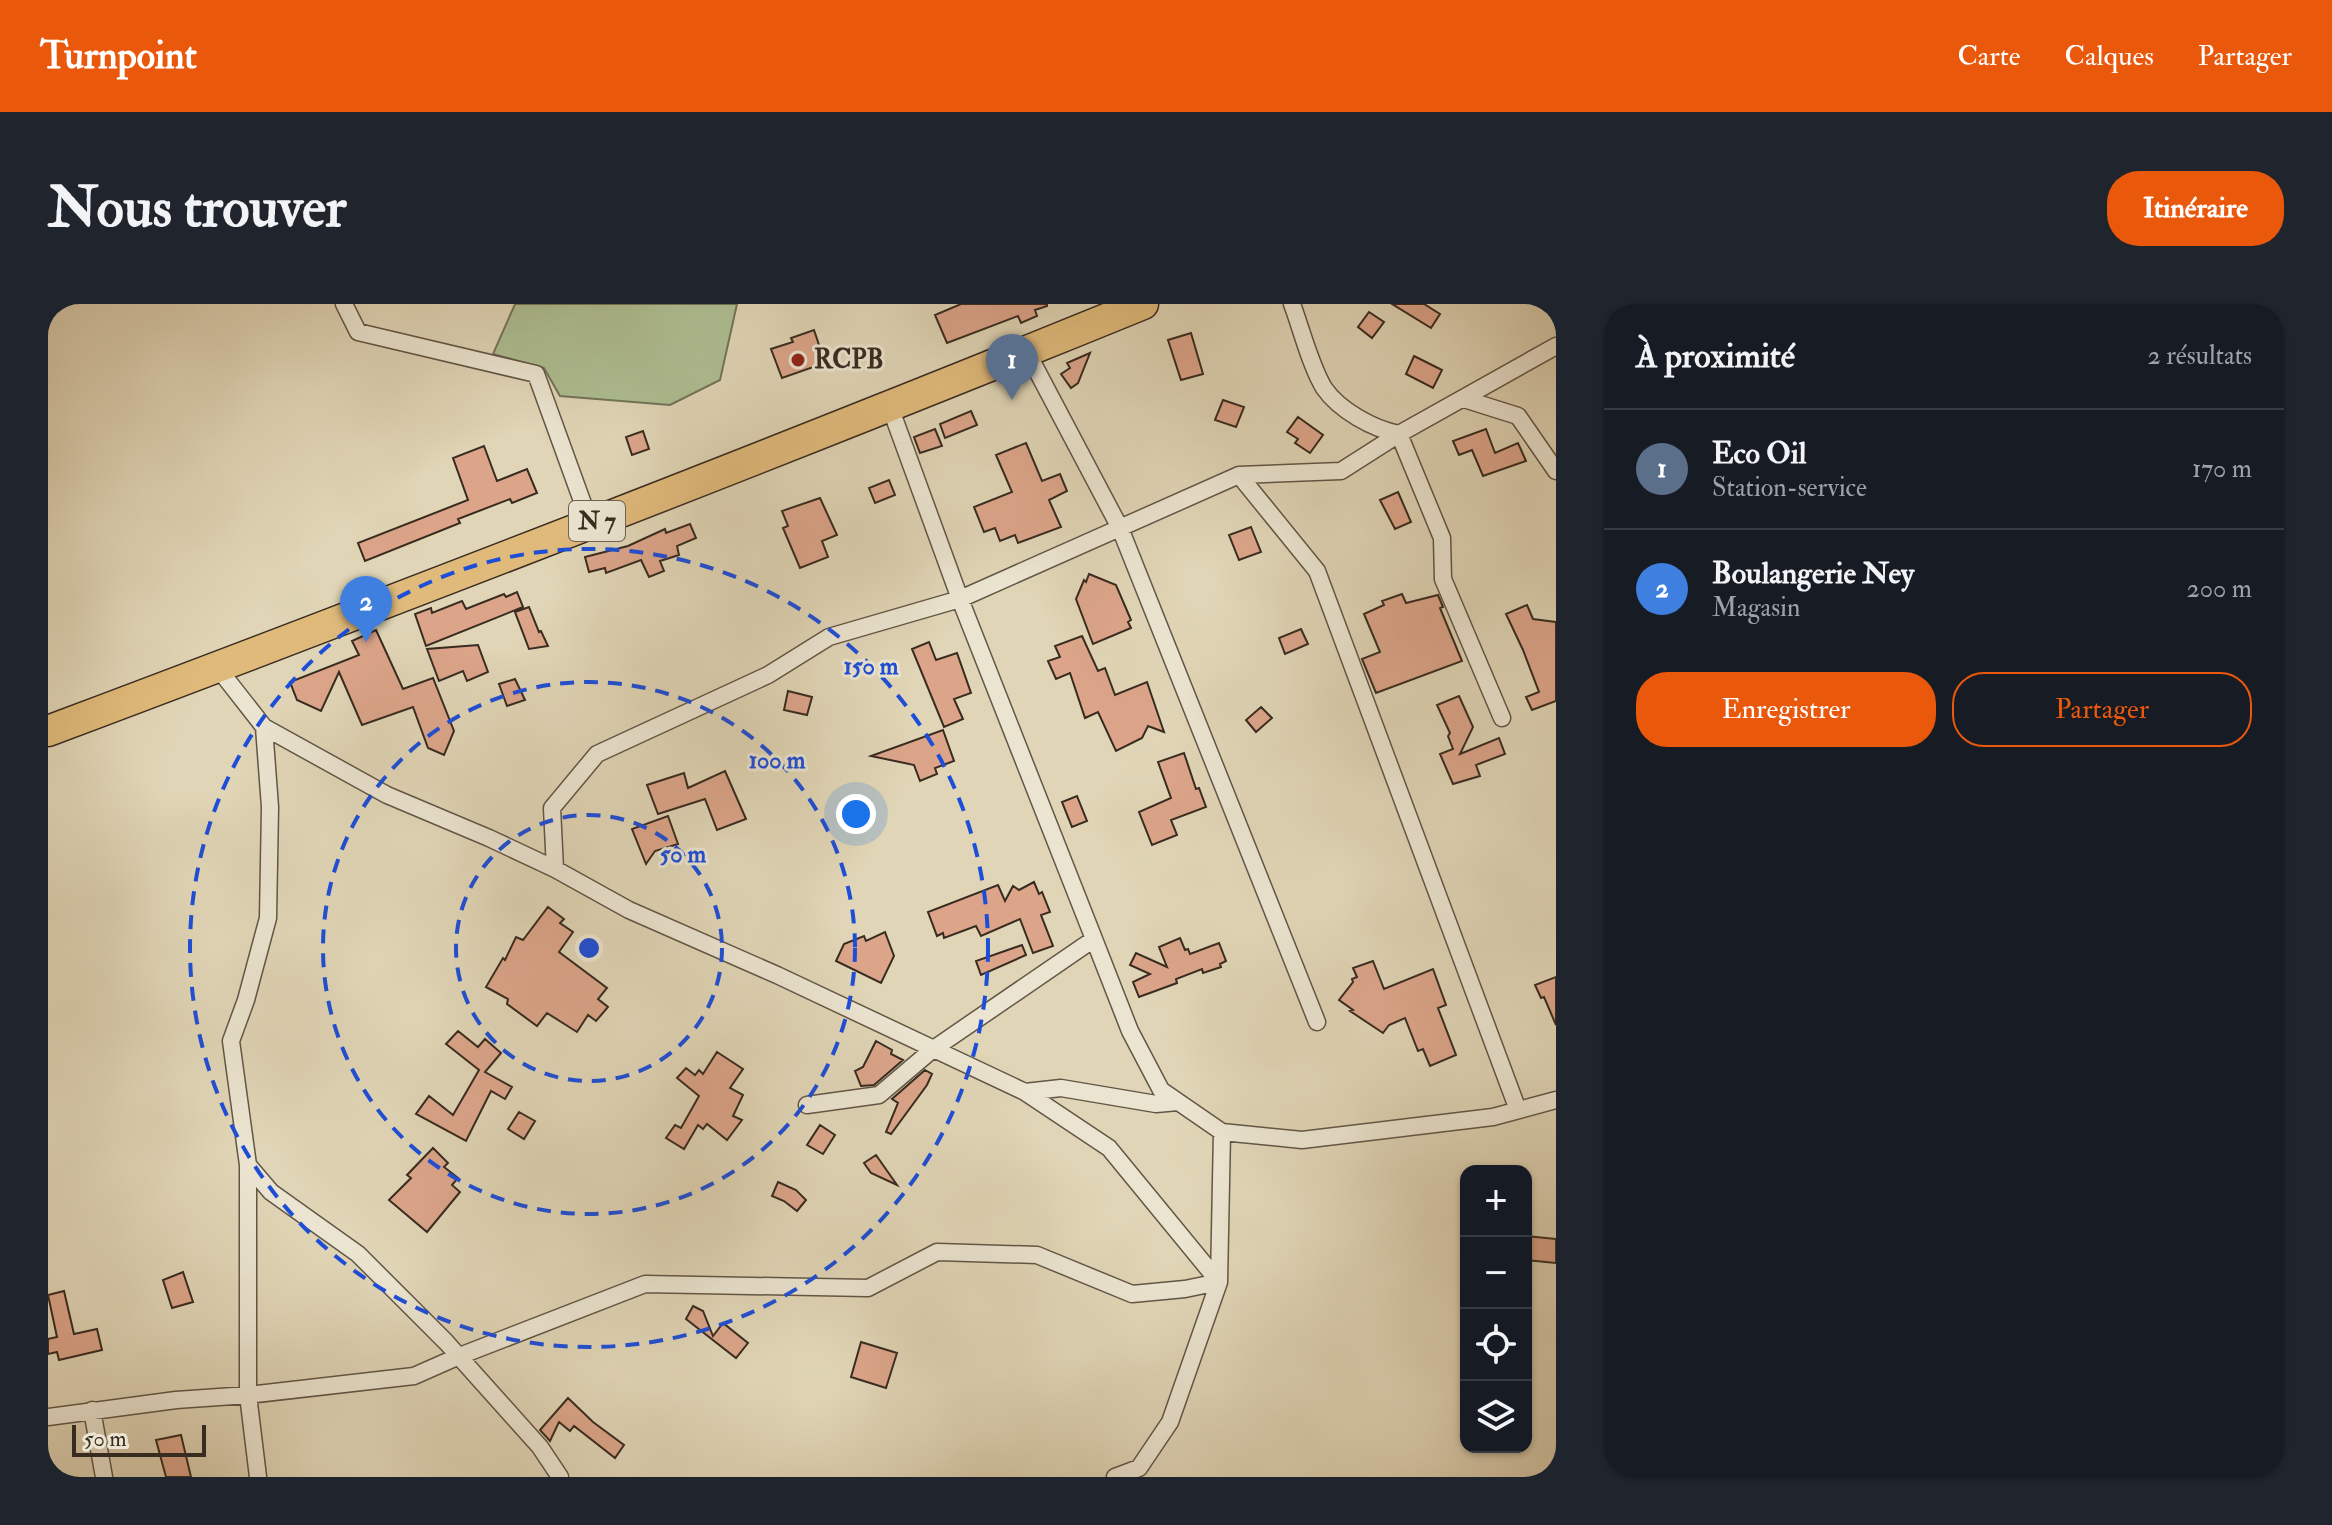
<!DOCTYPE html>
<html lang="fr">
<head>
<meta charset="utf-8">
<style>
	body { margin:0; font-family:"IM FELL Double Pica",serif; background:#20242c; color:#f1f3f6 }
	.controls { position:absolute; right:24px; bottom:24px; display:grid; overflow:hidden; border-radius:16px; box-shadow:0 2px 6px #0004 }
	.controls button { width:72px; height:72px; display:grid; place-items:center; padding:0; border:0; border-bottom:2px solid #363941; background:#171b24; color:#f1f3f6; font:40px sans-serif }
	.scale { position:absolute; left:24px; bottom:20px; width:134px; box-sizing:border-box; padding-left:8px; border:4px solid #382b20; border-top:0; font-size:22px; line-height:28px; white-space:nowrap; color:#382b20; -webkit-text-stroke:6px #ebe4d0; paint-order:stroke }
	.you { position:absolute; left:808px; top:510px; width:28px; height:28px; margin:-20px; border:6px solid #fff; border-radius:50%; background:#1a73e8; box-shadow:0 0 0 12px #1a73e833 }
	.badge { display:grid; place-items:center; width:52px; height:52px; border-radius:50%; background:#ea580c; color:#fff; font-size:26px; font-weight:700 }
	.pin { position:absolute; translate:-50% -66px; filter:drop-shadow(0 2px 4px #0008) }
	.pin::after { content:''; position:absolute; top:42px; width:28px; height:24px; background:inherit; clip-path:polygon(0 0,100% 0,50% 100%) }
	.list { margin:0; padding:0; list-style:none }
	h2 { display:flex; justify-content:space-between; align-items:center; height:104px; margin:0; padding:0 32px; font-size:34px }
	h2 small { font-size:26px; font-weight:400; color:#9ea1a6 }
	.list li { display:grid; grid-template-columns:52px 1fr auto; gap:24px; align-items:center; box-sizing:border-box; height:120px; padding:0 32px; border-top:2px solid #363941 }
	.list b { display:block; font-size:30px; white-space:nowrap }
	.list p { margin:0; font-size:26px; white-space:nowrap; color:#9ea1a6 }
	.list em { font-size:26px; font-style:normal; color:#9ea1a6 }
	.actions { display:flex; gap:16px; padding:24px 32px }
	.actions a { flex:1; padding:18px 0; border:2px solid #ea580c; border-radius:32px; text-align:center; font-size:28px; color:#ea580c }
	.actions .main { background:#ea580c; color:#fff }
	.icon { flex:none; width:44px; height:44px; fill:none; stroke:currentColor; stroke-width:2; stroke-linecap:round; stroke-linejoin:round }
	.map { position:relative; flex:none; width:1508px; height:1173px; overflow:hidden; border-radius:32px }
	header { display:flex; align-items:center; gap:48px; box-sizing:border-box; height:112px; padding:0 40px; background:#ea580c; color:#fff }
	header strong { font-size:38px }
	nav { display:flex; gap:44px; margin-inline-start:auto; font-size:28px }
	.intro { display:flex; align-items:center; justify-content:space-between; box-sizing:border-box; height:192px; padding:0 48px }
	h1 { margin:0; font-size:56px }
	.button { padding:20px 36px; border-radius:32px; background:#ea580c; color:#fff; font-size:28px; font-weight:700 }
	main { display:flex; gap:48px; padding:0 48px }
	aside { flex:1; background:#171b24; border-radius:32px; box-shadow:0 2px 6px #0004 }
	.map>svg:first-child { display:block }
</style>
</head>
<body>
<header>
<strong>Turnpoint</strong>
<nav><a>Carte</a><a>Calques</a><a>Partager</a></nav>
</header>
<div class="intro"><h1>Nous trouver</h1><a class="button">Itinéraire</a></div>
<main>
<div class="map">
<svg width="1508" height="1173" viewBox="0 0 1508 1173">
	<rect width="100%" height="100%" fill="#e0d5b6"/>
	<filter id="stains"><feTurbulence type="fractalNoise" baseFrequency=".0025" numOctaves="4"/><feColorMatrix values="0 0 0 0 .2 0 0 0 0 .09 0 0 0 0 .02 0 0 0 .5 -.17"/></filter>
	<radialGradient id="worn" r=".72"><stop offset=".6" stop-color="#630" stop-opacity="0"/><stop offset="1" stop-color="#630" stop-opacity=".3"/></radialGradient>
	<path fill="#adbe92" stroke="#727459" stroke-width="2" d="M467,0H689L672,76L622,101L512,92L496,64L445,50Z"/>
	<path fill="#dca58a" stroke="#382b20" stroke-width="2" d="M913,0H999V2L987,6L989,12L973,19L970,12L899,39L887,11Z
		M1344,0H1376L1392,10L1383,24Z
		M1321,8L1336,18L1324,34L1310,23Z
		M766,26L777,59L734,74L723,45L745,38L743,34Z
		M1143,29L1155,70L1133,76L1120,36Z
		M1042,49L1030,79L1023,84L1013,70L1022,64L1019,59Z
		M1366,52L1394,66L1385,84L1358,70Z
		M1175,96L1196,103L1188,123L1167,116Z
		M923,107L929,121L897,134L892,120Z
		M1250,113L1275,131L1262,149L1247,139L1250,135L1239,128Z
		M887,125L894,142L872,149L866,133Z
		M1438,125L1447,149L1470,139L1478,157L1435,172L1424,146L1411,151L1405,137Z
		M595,127L601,145L584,151L578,133Z
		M978,139L994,177L1012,170L1019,187L1001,196L1013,223L970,239L967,231L952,237L947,224L936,228L926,203L964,188L948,151Z
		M436,142L449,177L479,165L489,189L464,199L462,195L410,215L412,219L317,257L310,239L420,196L405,154Z
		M841,176L847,191L827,199L821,184Z
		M1350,188L1363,218L1347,225L1332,196Z
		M772,194L789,231L774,237L780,253L752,264L735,224L740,222L734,207Z
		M642,220L648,234L629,242L631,251L612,257L616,267L601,273L593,256L558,269L557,264L541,268L537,253L580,242L617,225L618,229Z
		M1203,223L1213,248L1191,256L1181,231Z
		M1041,270L1068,281L1083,316L1080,318L1083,324L1045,340L1028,295L1036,276L1038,278Z
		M469,288L475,303L378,342L367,310L383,304L384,309L414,297L418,305L456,290L458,293Z
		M1354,290L1358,299L1390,291L1395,303L1392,304L1414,357L1328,389L1314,355L1332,348L1316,310L1336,301L1334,297Z
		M1479,301L1485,315L1508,318V397L1484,406L1478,393L1491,388L1475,346L1458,310Z
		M481,303L491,328L493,327L500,342L481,345L467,308Z
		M1253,325L1260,340L1237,350L1231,334Z
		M328,326L355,385L385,374L406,427L396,451L380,444L365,403L314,421L291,368L273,407L249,396L242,378L311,351L304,337Z
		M1034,332L1050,367L1057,364L1067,391L1099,378L1116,428L1100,422L1094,434L1068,447L1050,408L1037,414L1022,369L1008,375L1000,357L1012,353L1007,342Z
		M881,338L888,356L909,349L923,389L906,395L915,415L896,423L864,345Z
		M430,341L440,368L419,377L415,367L391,377L379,345Z
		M467,375L477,396L459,402L451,380Z
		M740,387L764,393L759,411L736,406Z
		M1411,392L1425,423L1412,450L1451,434L1457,450L1428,461L1432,472L1405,480L1392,450L1405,445L1400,432L1402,429L1389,401Z
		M1213,403L1224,414L1208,428L1198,416Z
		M895,426L906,457L887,464L889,470L872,477L866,461L823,452Z
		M1136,449L1148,485L1151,484L1158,503L1123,516L1129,531L1104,541L1091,508L1123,494L1110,458Z
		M677,467L698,515L669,526L657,495L610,510L599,481L636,469L640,484Z
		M1029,492L1039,517L1024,523L1014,498Z
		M620,512L630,540L607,547L598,560L584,525Z
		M986,578L991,590L994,588L1002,608L993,611L1005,642L985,649L972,615L933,632L928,622L896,634L895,629L889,632L880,608L950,581L957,597L965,582L971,586Z
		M500,603L516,615L512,619L525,628L511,648L559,684L550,695L560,703L548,717L540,711L529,728L499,709L489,722L459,700L460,695L438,683L455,654L457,656L468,633L475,636Z
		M837,628L846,652L833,679L788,657L796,640L816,632L818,637Z
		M1132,634L1137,646L1140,645L1142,650L1171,639L1178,657L1172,660L1173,663L1155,669L1154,665L1128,675L1129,679L1091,693L1085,678L1102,670L1082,661L1088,649L1119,663L1111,643Z
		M974,641L978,651L933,671L928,657Z
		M1325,657L1336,685L1385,665L1398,701L1390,704L1408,751L1382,762L1375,745L1370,747L1357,714L1341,721L1335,729L1302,707L1305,706L1291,696L1305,678L1304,675L1309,673L1305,664Z
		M1508,673V721L1496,693L1493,694L1487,681Z
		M410,727L430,743L437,735L453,749L437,768L464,783L457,795L443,787L418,837L368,810L381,792L405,811L431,766L398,740Z
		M828,737L844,746L843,750L855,756L826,781L813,782L807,767L815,763Z
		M669,748L695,765L682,784L695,791L685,812L694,816L679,836L659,820L655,825L650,821L636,845L618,834L627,821L633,824L651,792L629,774L638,764L647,771L651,766L655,770Z
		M877,766L884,770L879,781L843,830L838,828L850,799L844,795Z
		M471,808L487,817L476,835L460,825Z
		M772,821L787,831L775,850L759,841Z
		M385,844L400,859L396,863L410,874L404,881L412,888L379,928L341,896L363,874L359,871Z
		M828,851L849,881L823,869L816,859Z
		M730,878L748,886L758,896L749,907L736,897L724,892Z
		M1478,932L1508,935V959L1478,956Z
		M135,968L145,998L124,1004L115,976Z
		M16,987L26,1030L49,1025L54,1046L11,1056L9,1048L0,1050V1035L9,1033L0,991Z
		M645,1002L655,1007L665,1032L675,1019L700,1039L688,1054L638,1015Z
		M813,1038L849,1049L838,1084L803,1073Z
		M520,1094L545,1118L576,1141L567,1154L526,1122L522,1127L511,1118L502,1137L492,1126Z
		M133,1131L143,1173H118L108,1136Z"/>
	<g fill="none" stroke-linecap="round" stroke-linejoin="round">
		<defs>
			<path id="street" d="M296,0L310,28L488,70L542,219
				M1244,0C1253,24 1263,63 1276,84C1291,106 1325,125 1351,130L1508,42
				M979,48L1072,224L1269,718
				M1416,95L1470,112L1508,167
				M842,103L912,295L1046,635L1082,727L1113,786L1174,828L1254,836L1445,813L1508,796
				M1191,171L1269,267L1470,806
				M169,363L216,423L222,503L220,614L198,696L183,737L200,861V1091L210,1173
				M216,423L339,491L441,534L507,565L581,606L729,671L977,788L1061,844L1171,978L1122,1118L1091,1164L1067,1173
				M507,565L504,504L549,450L720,371L781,333L912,295L1191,171L1293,167L1351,130L1394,234L1395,275L1454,414
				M977,788L1013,784L1108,800L1130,798
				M759,801L831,791L884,746L1046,635
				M200,861L223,888L310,950L398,1038L492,1143L512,1173
				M44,1106L56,1173
				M0,1113L128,1096L200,1091L366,1072L409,1053L597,980L820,984L889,948L989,951L1084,990L1137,985L1171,978L1174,828"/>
			<path id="highway" d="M0,427C367,289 732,148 1095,0"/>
		</defs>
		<use href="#street" stroke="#625646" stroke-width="19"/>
		<use href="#highway" stroke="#382b20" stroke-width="33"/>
		<use href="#street" stroke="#ebe4d0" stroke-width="16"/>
		<use href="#highway" stroke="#e0ba7b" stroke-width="30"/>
	</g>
	<g fill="none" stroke="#1d4ed8" stroke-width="4" stroke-dasharray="14 10">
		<circle cx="541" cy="644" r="133"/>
		<circle cx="541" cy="644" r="266"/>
		<circle cx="541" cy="644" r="399"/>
	</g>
	<circle fill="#8f2418" stroke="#ebe4d0" stroke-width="3" cx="750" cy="56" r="8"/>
	<g text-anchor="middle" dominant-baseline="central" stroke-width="6" stroke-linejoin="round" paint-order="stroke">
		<rect fill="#ebe4d0" stroke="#6e6255" stroke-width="2" x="521" y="197" width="56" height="40" rx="6"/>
		<g font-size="24" font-weight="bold" fill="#382b20">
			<text x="549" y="217">N 7</text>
		</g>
		<g font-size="26" font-weight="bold" fill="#382b20" stroke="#ebe4d0" text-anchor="start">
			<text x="766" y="56">RCPB</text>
		</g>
	</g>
	<circle cx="541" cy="644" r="12" fill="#1d4ed8" stroke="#ebe4d0" stroke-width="4"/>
	<g font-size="24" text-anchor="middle" font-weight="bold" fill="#1d4ed8" stroke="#ebe4d0" stroke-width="6" stroke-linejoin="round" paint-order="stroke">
		<text x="823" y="370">150 m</text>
		<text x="729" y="464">100 m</text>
		<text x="635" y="558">50 m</text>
	</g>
	<rect width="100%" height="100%" filter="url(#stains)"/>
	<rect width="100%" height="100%" fill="url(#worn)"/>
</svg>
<div class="controls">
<button>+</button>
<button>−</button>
<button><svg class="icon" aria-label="locate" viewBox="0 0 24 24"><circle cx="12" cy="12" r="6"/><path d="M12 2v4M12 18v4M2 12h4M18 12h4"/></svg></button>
<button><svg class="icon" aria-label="layers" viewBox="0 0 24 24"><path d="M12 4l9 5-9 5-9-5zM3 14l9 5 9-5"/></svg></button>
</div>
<div class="scale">50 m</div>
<div class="you"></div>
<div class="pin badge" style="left:964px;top:96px;background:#5c6f8a">1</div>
<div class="pin badge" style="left:318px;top:338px;background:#3f7fe0">2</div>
</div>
<aside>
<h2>À proximité<small>2 résultats</small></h2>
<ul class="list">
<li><span class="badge" style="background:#5c6f8a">1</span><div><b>Eco Oil</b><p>Station-service</p></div><em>170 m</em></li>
<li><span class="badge" style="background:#3f7fe0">2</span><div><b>Boulangerie Ney</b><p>Magasin</p></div><em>200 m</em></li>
</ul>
<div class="actions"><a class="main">Enregistrer</a><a>Partager</a></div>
</aside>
</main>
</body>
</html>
